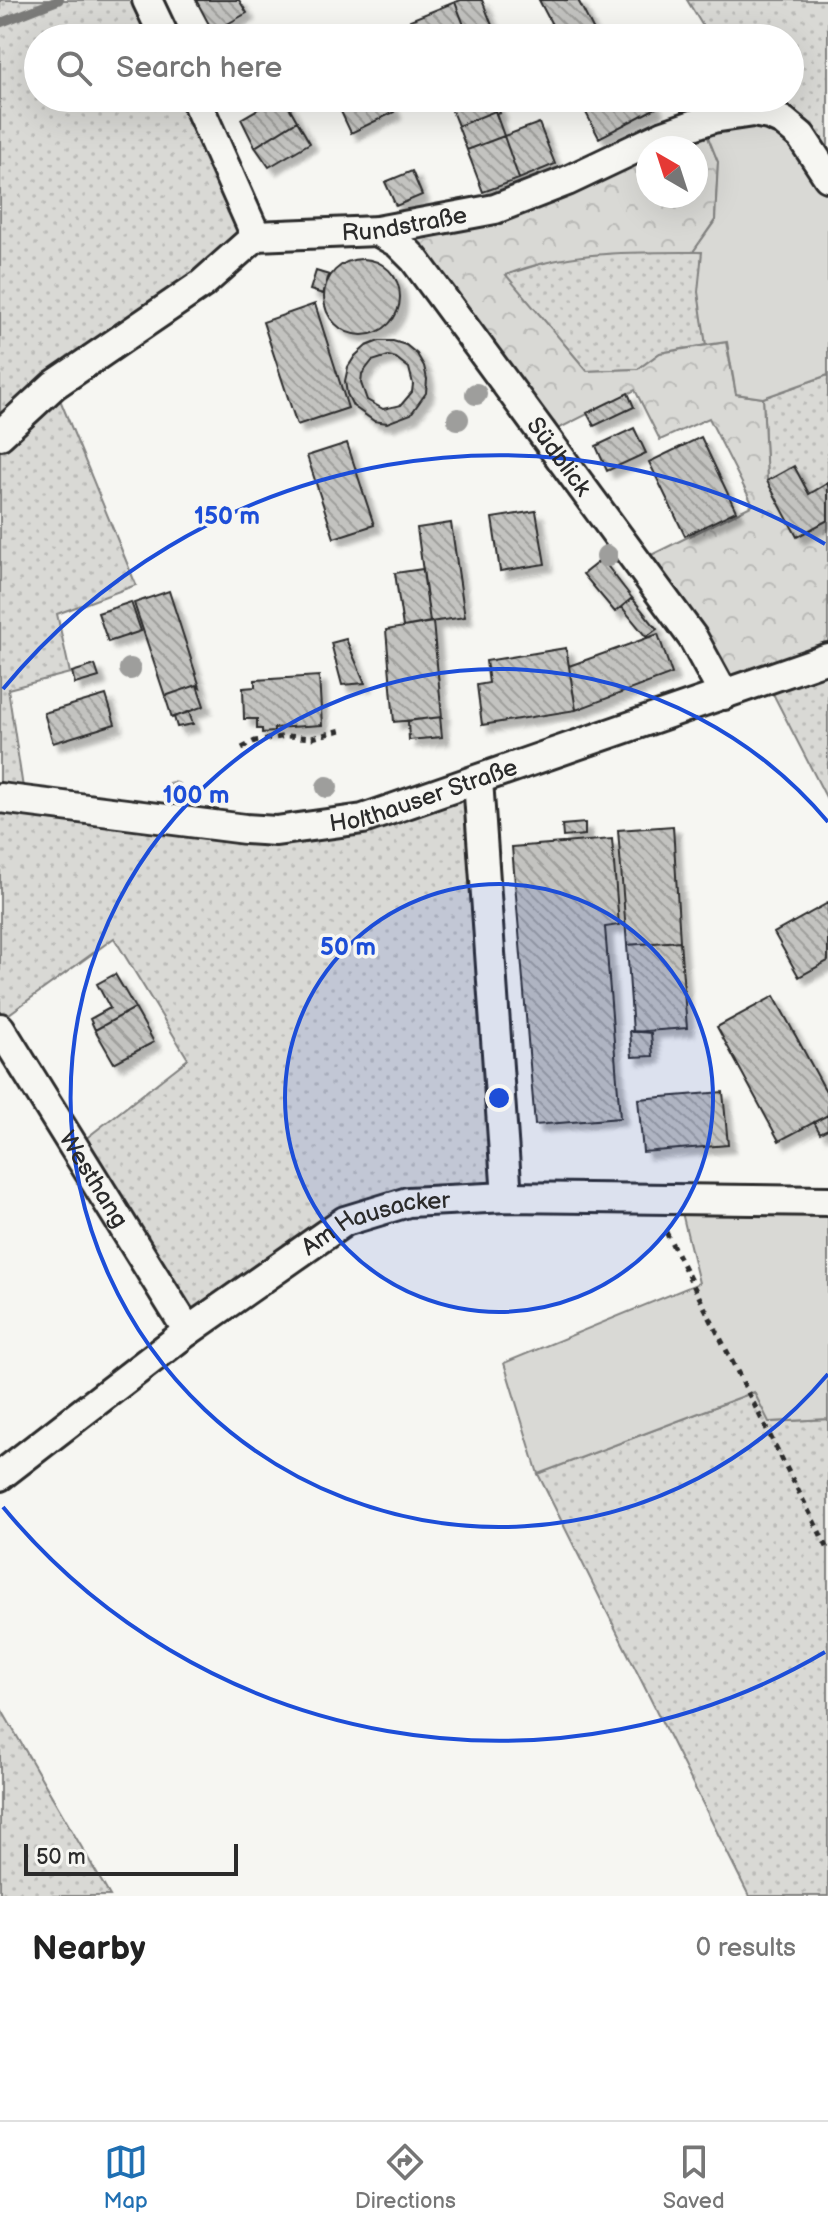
<!DOCTYPE html>
<html lang="en">
<head>
<meta charset="utf-8">
<style>
	body { margin:0; font-family:"Balsamiq Sans",sans-serif; background:#f2f2f2; color:#222 }
	.compass { position:absolute; left:636px; top:136px; width:72px; height:72px; border-radius:50%; background:#fff; box-shadow:0 8px 32px #0002; rotate:321deg }
	.scale { position:absolute; left:24px; bottom:20px; width:214px; box-sizing:border-box; padding-left:8px; border:4px solid #2b2b2b; border-top:0; font-size:22px; line-height:28px; white-space:nowrap; color:#2b2b2b; -webkit-text-stroke:6px #f6f6f2; paint-order:stroke }
	.list { margin:0; padding:0; list-style:none }
	h2 { display:flex; justify-content:space-between; align-items:center; height:104px; margin:0; padding:0 32px; font-size:34px }
	h2 small { font-size:26px; font-weight:400; color:#767676 }
	.icon { flex:none; width:44px; height:44px; fill:none; stroke:currentColor; stroke-width:2; stroke-linecap:round; stroke-linejoin:round }
	.map { position:relative; flex:none; width:828px; height:1896px; overflow:hidden }
	.search { position:absolute; background:#fff; box-shadow:0 8px 32px #0002; left:24px; right:24px; top:24px; height:88px; display:flex; align-items:center; gap:20px; box-sizing:border-box; padding:0 28px; border-radius:44px; color:#767676; font-size:30px }
	.sheet { height:224px; background:#fff }
	nav { display:flex; justify-content:space-around; align-items:center; box-sizing:border-box; height:112px; border-top:2px solid #e0e0e0; background:#fff; font-size:22px; color:#767676 }
	nav a { display:grid; justify-items:center; gap:4px }
	nav .on { color:#1f6fb2 }
	.map>svg:first-child { display:block }
</style>
</head>
<body>
<div class="map">
<svg width="828" height="1896" viewBox="0 0 828 1896">
	<defs>
		<pattern id="grass-dots" width="8" height="8" patternUnits="userSpaceOnUse" patternTransform="scale(2)"><rect width="8" height="8" fill="#d9d9d5"/><path d="M2 2h.1M6 6h.1" fill="none" stroke="#babab7" stroke-width="1.8" stroke-linecap="round"/></pattern>
		<pattern id="forest-crowns" width="20" height="18" patternUnits="userSpaceOnUse" patternTransform="scale(2)"><rect width="20" height="18" fill="#d9d9d5"/><path d="M2 6a3 3 0 1 1 6 0M12 15a3 3 0 1 1 6 0" fill="none" stroke="#babab7"/></pattern>
		<pattern id="building-back-hatch" width="6" height="6" patternUnits="userSpaceOnUse" patternTransform="scale(2)"><rect width="6" height="6" fill="#c3c3c0"/><path d="M-1 5l2 2M0 0l6 6M5-1l2 2" fill="none" stroke="#9f9f9c"/></pattern>
		<filter id="shadow"><feDropShadow dx="7" dy="7" stdDeviation="2" flood-color="#0004"/></filter>
	</defs>
	<rect width="100%" height="100%" fill="#f6f6f2"/>
	<filter id="ink" filterUnits="userSpaceOnUse"><feTurbulence type="fractalNoise" baseFrequency=".0125" numOctaves="2"/><feDisplacementMap in="SourceGraphic" scale="16" xChannelSelector="R" yChannelSelector="G"/><feConvolveMatrix kernelMatrix="1 2 1 2 8 2 1 2 1" color-interpolation-filters="sRGB"/></filter>
	<g filter="url(#ink)">
		<path fill="url(#grass-dots)" stroke="#828280" stroke-width="2" d="M0,0H149L166,38H38V98H194L256,236L54,385L136,585L57,614L70,673L8,689L25,801L276,831L478,781L507,1197L345,1221L188,1331L75,1147L188,1059L114,938L2,1019L0,1016Z
			M687,0H828V162L769,115L757,98H790V38H710Z
			M625,252H702L699,292L706,345L660,353L638,369L587,371L505,275L562,257Z
			M828,375V520L797,537L767,481L763,398Z
			M828,658V801L766,680Z
			M754,1392L770,1422L828,1419V1896H749L538,1474Z
			M0,1707L110,1896H0Z"/>
		<path fill="url(#forest-crowns)" stroke="#828280" stroke-width="2" fill-rule="evenodd" d="M702,122L718,162L715,220L693,252C629,252 566,251 506,275L587,371L638,369L660,353L726,342L736,394L763,398L767,481L797,536L828,520V658L724,695L637,562L753,505L709,418L660,440L635,390L544,436L398,243ZM648,148H696V196H648Z"/>
		<path fill="#d9d9d5" stroke="#828280" stroke-width="2" d="M753,112L828,177V375L763,398L736,394L727,342L706,345L698,292L702,252H693L715,221L718,162L702,122Z
			M679,1200L828,1201V1419L769,1422L754,1392L538,1474L504,1363L699,1283Z"/>
		<g fill="none" stroke-linecap="round" stroke-linejoin="round">
			<path stroke="#7a7a78" stroke-width="9" d="M0,23L59,0"/>
		</g>
		<path fill="url(#building-back-hatch)" stroke="#2b2b2b" stroke-width="2" fill-rule="evenodd" filter="url(#shadow)" d="M196,0H239L247,13L213,32Z
			M461,0H482L497,38H469L455,2Z
			M539,0H578L595,33L585,38H559Z
			M455,2L469,38H417L410,20Z
			M376,29L380,38H365L364,35Z
			M277,98H284L297,121L255,147L241,119Z
			M348,98H388L394,112L351,133L337,103Z
			M447,98H493L500,113L496,114L495,111L458,126Z
			M592,98H651L656,108L599,138L581,103Z
			M675,98H690L694,107L683,113Z
			M690,98H720L722,101L706,109L703,104L694,108Z
			M495,111L504,136L467,150L458,126Z
			M297,121L310,143L269,167L255,147Z
			M539,123L555,164L519,179L504,136Z
			M504,136L519,179L483,192L467,150Z
			M412,171L422,195L396,206L385,182Z
			M324 297a38 38 0 1 1 76 0a38 38 0 1 1-76 0Z
			M316,271L329,275L323,294L310,290Z
			M315,304L348,408L297,425L263,322Z
			M379,341H393L406,345L417,354L424,366L427,379L426,393L411,414L387,423L374,421L353,406L347,394L345,381L348,367L355,356L366,346ZM388,356L396,358L409,368L413,384L412,392L401,405L383,409L367,400L361,383L362,374L372,361Z
			M628,393L634,407L594,426L587,413Z
			M634,428L646,453L607,471L596,446Z
			M701,437L736,511L685,536L649,462Z
			M347,443L374,525L334,538L307,456Z
			M794,466L809,494L828,483V520L797,537L767,481Z
			M536,511L545,564L500,571L492,518Z
			M451,523L465,617L430,622L417,528Z
			M602,559L632,598L615,612L583,574Z
			M423,569L430,622L403,627L395,573Z
			M169,591L200,687L197,685L165,696L134,603Z
			M632,598L657,629L646,637L622,607Z
			M131,602L141,631L108,642L98,613Z
			M433,622L442,717L394,722L386,630Z
			M658,634L672,674L576,710L569,666Z
			M346,639L365,683L342,685L331,643Z
			M566,648L576,710L482,725L477,685L489,683L486,661Z
			M95,665L99,677L75,684L72,672Z
			M319,676L322,725L274,728V732L262,733V729H257V719H244L243,688L255,687V680Z
			M197,685L204,706L172,718L165,696Z
			M106,695L115,724L53,743L44,713Z
			M189,712L193,724L177,727L174,717Z
			M440,717L442,737L409,740L408,721Z
			M585,823V835L563,837L562,825Z
			M673,826L680,941L627,945L618,830Z
			M612,839L619,925L605,927L620,1118L535,1125L512,847Z
			M828,903V961L799,977L774,933Z
			M680,941L687,1028L633,1032L627,945Z
			M115,974L135,1008L95,1030L90,1019L110,1008L97,984Z
			M774,996L828,1095V1115L779,1141L717,1027Z
			M135,1008L154,1042L114,1063L95,1030Z
			M630,1031L651,1033L653,1056L632,1057Z
			M723,1092L728,1145L643,1152L638,1099Z
			M828,1115V1129L820,1133L814,1122Z"/>
		<g fill="none" stroke-linecap="round" stroke-linejoin="round">
			<defs>
				<g id="minor">
					<path d="M147,0L165,38"/>
					<path d="M195,98L256,236"/>
					<path id="s1" d="M377,231L398,243L414,259L693,638L724,695"/>
					<path id="s2" d="M0,435L54,385L202,284L256,236L377,231L495,209L567,181L664,135L713,118L753,112L769,115L783,121L801,136L828,177"/>
					<path d="M478,780L507,1197"/>
					<path id="s3" d="M0,798L245,829L276,831L363,819L828,658"/>
					<path id="s4" d="M0,1028L188,1331"/>
					<path id="s5" d="M0,1476L188,1331L345,1221L408,1202L507,1197L828,1201"/>
				</g>
			</defs>
			<use href="#minor" stroke="#2b2b2b" stroke-width="34"/>
			<path stroke="#2b2b2b" stroke-width="5" stroke-dasharray="6 6" stroke-linecap="butt" d="M242,748L255,741L287,736L312,738L345,729
				M666,1232L828,1549"/>
			<use href="#minor" stroke="#f6f6f2" stroke-width="28"/>
		</g>
		<g fill="#9e9e9c">
			<circle cx="476" cy="394" r="11"/>
			<circle cx="458" cy="419" r="11"/>
			<circle cx="607" cy="556" r="11"/>
			<circle cx="130" cy="669" r="11"/>
			<circle cx="327" cy="787" r="11"/>
			<circle cx="173" cy="792" r="11"/>
		</g>
	</g>
	<circle cx="499" cy="1098" r="214" fill="#1d4ed8" fill-opacity=".12"/>
	<g fill="none" stroke="#1d4ed8" stroke-width="4">
		<circle cx="499" cy="1098" r="214"/>
		<path d="M828 1374A429 429 0 1 1 828 822"/>
		<path d="M825 1652A643 643 0 0 1 3 1507M3 689A643 643 0 0 1 825 544"/>
	</g>
	<g text-anchor="middle" dominant-baseline="central" stroke-width="7" stroke-linejoin="round" paint-order="stroke">
		<g font-size="24" fill="#2b2b2b" stroke="#f6f6f2">
			<text stroke="none"><textPath href="#s2" startOffset="474">Rundstraße</textPath></text>
			<text stroke="none"><textPath href="#s1" startOffset="292">Südblick</textPath></text>
			<text stroke="none"><textPath href="#s3" startOffset="430">Holthauser Straße</textPath></text>
			<text stroke="none"><textPath href="#s4" startOffset="178">Westhang</textPath></text>
			<text stroke="none"><textPath href="#s5" startOffset="458">Am Hausacker</textPath></text>
		</g>
	</g>
	<circle cx="499" cy="1098" r="12" fill="#1d4ed8" stroke="#f6f6f2" stroke-width="4"/>
	<g font-size="24" text-anchor="middle" font-weight="bold" fill="#1d4ed8" stroke="#f6f6f2" stroke-width="7" stroke-linejoin="round" paint-order="stroke">
		<text x="227" y="524">150 m</text>
		<text x="196" y="803">100 m</text>
		<text x="348" y="955">50 m</text>
	</g>
</svg>
<svg class="compass" viewBox="-18 -18 36 36"><path d="M0-13l5 13h-10z" fill="#e53935"/><path d="M0 13l5-13h-10z" fill="#767676"/></svg>
<div class="scale">50 m</div>
<div class="search"><svg class="icon" aria-label="search" viewBox="0 0 24 24"><circle cx="10" cy="10" r="6"/><path d="M15 15l6 6"/></svg>Search here</div>
</div>
<section class="sheet">
<h2>Nearby<small>0 results</small></h2>
<ul class="list">
</ul>
</section>
<nav>
<a class="on"><svg class="icon" aria-label="map" viewBox="0 0 24 24"><path d="M3 6l6-2 6 2 6-2v14l-6 2-6-2-6 2zM9 4v14M15 6v14"/></svg>Map</a>
<a><svg class="icon" aria-label="directions" viewBox="0 0 24 24"><path d="M12 3l9 9-9 9-9-9zM9 14v-3h6M13 9l2 2-2 2"/></svg>Directions</a>
<a><svg class="icon" aria-label="saved" viewBox="0 0 24 24"><path d="M7 4h10v16l-5-4-5 4z"/></svg>Saved</a>
</nav>
</body>
</html>
